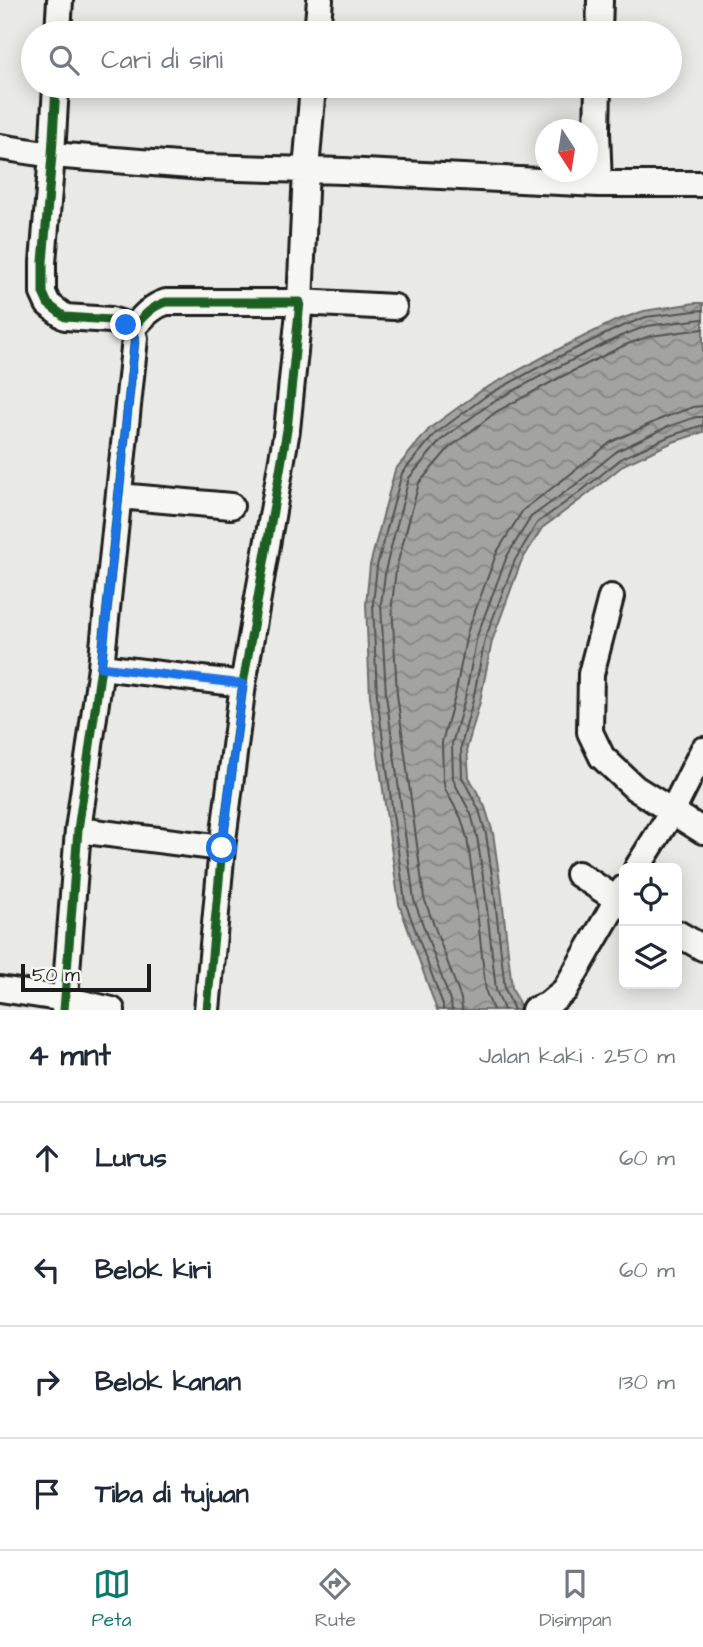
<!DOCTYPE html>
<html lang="id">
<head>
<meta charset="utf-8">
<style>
	body { margin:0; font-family:"Architects Daughter",sans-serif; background:#f6f6f7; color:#1f2937 }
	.controls { position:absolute; right:21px; bottom:21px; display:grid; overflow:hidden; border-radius:10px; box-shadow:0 4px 18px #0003 }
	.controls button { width:63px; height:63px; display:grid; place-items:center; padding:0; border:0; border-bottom:2px solid #e0e1e3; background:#fff; color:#1f2937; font:35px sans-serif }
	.compass { position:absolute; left:535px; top:119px; width:63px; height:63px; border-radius:50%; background:#fff; box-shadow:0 4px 18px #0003; rotate:168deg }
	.scale { position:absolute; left:21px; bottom:18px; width:130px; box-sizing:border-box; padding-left:7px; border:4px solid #1c1c1c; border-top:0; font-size:19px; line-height:24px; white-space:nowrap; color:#1c1c1c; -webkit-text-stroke:5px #f6f6f2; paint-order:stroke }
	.stop { position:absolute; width:21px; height:21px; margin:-16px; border:5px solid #1a73e8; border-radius:50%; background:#fff }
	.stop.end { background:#1a73e8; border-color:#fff; box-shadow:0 2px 7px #0008 }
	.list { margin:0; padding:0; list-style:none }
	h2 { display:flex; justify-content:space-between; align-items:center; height:91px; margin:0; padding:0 28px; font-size:30px }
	h2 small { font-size:23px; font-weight:400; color:#747a83 }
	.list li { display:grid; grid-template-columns:46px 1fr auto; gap:21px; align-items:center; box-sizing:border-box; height:112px; padding:0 28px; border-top:2px solid #e0e1e3 }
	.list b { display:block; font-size:26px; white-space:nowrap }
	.list em { font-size:23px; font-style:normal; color:#747a83 }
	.icon { flex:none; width:38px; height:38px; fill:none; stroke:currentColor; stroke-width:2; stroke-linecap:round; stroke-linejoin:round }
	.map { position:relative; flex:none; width:703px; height:1010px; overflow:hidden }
	.search { position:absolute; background:#fff; box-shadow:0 4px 18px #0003; left:21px; right:21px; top:21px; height:77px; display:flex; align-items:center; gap:18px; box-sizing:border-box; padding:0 24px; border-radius:38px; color:#747a83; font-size:26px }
	.sheet { height:539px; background:#fff }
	nav { display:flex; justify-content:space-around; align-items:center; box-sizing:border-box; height:98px; border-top:2px solid #e0e1e3; background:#fff; font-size:19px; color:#747a83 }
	nav a { display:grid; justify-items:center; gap:4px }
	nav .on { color:#0f766e }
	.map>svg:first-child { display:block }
</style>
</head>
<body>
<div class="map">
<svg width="703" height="1010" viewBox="0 0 703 1010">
	<defs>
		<pattern id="water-waves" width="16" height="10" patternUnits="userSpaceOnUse" patternTransform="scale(1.75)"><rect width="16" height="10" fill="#a3a3a1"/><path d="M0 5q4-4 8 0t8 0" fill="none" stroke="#848482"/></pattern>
	</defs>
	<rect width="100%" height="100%" fill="#e9e9e5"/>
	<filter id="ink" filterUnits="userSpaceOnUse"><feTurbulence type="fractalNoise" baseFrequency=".0143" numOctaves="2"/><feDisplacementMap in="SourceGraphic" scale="14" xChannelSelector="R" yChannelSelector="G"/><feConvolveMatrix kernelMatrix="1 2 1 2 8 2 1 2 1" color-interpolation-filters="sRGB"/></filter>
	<g filter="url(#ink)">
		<path fill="url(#water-waves)" stroke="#6d6d6c" stroke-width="2" d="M695,303H703V432L673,442L625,464L584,497L542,528L521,562L492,641L480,702L467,748L469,777L485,807L493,833L501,889L512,988L522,1010H437L399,904L370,697L366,604L370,565L395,470L430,428L482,390L547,355L615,321L644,311Z"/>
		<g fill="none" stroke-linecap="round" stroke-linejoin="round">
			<path stroke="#525251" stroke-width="2" d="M443,1010V1005L405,902L377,696L373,604L377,566L402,473L435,434L486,396L550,361L618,328L646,317L703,310
				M452,1010L451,1003L414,900L386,695L381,604L386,567L409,478L441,440L491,403L554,369L621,336L647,326L703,319
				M462,1010L461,999L424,898L397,694L392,604L396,569L419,483L449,448L496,412L559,378L625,345L650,336L703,329
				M493,1010L486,992L475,892L467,838L461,818L445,789L443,778L442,742L455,696L467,633L497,552L523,510L568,476L611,442L663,418L693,407L703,406
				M504,1010L496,990L485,891L477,836L471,814L455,784L453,778L452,744L465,698L477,636L507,556L531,517L575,485L617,451L667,427L696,417H703
				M514,1010L505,989L494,890L486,834L479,810L462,777L461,746L473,700L485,639L515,560L537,523L580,492L622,458L670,436L703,425"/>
			<defs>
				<path id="minor" d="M58,33L60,0
					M317,33L320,0
					M599,33L600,0
					M56,86L52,155L43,262V293L48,304L65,317L111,320L126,325L131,330L135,338L101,667L78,830L64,1010
					M313,86L306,170L300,302L394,307
					M598,86L597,132L599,184
					M0,147L52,155L203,167L344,171L599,184H703
					M131,330C142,318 150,307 166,302H300L287,430L243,684L222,848L207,1010
					M119,496L231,506
					M611,597L591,674L590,732L602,757L635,788L703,831
					M101,667L243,684
					M78,830L222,848
					M637,868L672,812L703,750
					M578,874L624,904
					M677,933L703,948
					M0,989L65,999L112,1010
					M534,1010L547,1005L565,990L624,888"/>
			</defs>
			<use href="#minor" stroke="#1c1c1c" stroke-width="30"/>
			<use href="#minor" stroke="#f6f6f2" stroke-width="24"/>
			<defs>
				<path id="cycleway" d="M56,86L52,155L43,262V293L48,304L65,317L111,320L126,325L131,330L135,338L101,667L78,830L64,1010
					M131,330C142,318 150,307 166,302H300L287,430L243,684L222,848L207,1010"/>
			</defs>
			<use href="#cycleway" stroke="#f6f6f2" stroke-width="13"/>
			<use href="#cycleway" stroke="#1b5e20" stroke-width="9"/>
		</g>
	</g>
	<g fill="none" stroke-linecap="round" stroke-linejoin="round" filter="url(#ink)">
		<path stroke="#1a73e8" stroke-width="9" d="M126,325L131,330L135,338L101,667L243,684L222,848"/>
	</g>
</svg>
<div class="controls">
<button><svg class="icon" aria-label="locate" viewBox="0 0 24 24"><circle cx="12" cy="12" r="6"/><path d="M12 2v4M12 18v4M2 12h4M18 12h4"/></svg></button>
<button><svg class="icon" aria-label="layers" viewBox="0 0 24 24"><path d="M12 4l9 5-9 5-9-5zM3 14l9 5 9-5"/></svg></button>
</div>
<svg class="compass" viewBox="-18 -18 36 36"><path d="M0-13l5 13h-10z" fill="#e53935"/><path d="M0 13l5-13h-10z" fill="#747a83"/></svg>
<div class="scale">50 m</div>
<div class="stop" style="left:222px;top:848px"></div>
<div class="stop end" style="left:126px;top:325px"></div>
<div class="search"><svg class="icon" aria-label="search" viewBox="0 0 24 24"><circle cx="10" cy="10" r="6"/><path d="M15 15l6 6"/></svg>Cari di sini</div>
</div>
<section class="sheet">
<h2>4 mnt<small>Jalan kaki · 250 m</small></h2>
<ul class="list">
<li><svg class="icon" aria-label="ahead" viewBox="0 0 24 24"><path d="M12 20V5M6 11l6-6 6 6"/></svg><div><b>Lurus</b></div><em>60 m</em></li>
<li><svg class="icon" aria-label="left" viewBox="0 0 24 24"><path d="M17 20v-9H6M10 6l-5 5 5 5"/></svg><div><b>Belok kiri</b></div><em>60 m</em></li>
<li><svg class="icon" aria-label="right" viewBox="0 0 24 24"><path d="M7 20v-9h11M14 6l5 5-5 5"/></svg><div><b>Belok kanan</b></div><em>130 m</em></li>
<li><svg class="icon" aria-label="arrive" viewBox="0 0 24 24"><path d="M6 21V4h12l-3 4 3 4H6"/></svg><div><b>Tiba di tujuan</b></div></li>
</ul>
</section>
<nav>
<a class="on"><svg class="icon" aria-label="map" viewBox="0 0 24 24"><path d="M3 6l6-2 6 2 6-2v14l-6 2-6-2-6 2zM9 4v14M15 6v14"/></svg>Peta</a>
<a><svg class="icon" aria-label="directions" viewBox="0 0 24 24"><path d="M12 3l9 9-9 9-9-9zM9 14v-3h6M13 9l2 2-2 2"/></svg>Rute</a>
<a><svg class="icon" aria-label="saved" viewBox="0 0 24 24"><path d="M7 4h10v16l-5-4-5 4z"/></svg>Disimpan</a>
</nav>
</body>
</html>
